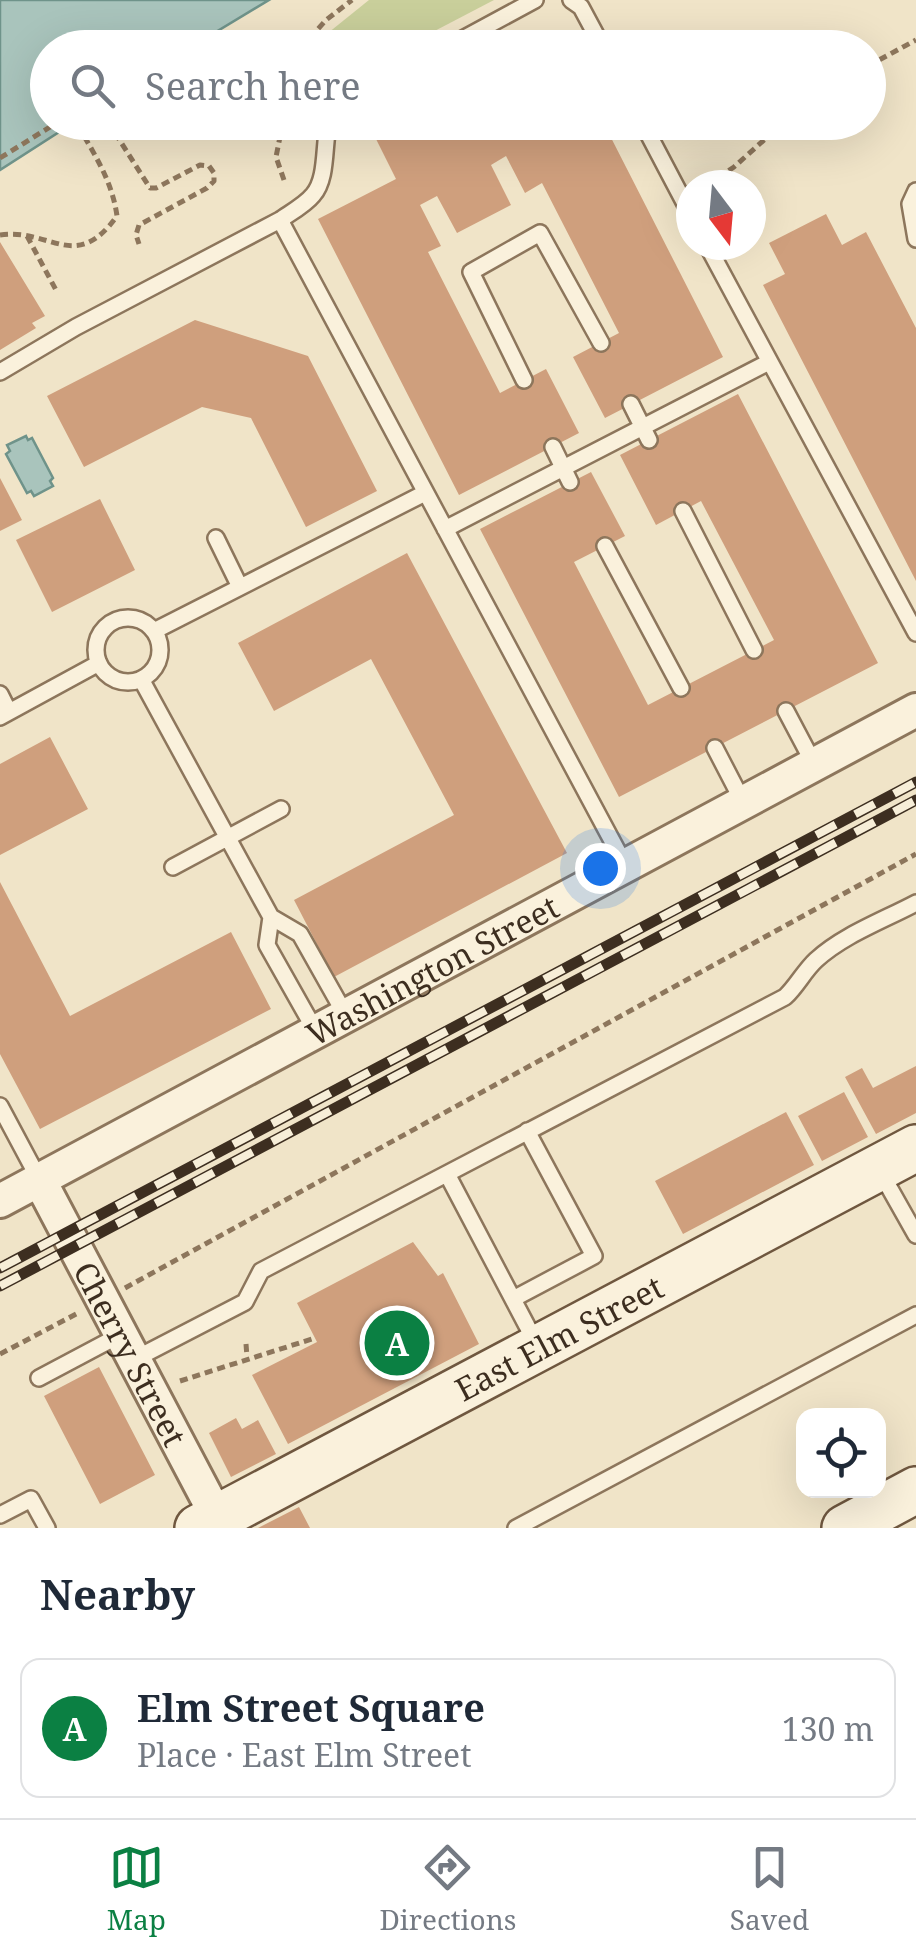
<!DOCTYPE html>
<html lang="en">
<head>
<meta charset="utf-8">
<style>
	body { margin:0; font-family:"Noto Serif",serif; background:#f2f2f3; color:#1f2937 }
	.controls { position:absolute; right:30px; bottom:30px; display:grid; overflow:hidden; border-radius:20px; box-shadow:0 10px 40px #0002 }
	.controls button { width:90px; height:90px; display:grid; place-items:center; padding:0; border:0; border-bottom:2px solid #e0e1e3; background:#fff; color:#1f2937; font:50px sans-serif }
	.compass { position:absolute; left:676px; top:170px; width:90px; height:90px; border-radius:50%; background:#fff; box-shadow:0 10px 40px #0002; rotate:164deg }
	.you { position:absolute; left:600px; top:868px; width:35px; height:35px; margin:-25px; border:8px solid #fff; border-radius:50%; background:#1a73e8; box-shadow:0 0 0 15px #1a73e833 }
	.badge { display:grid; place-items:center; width:65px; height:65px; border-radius:50%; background:#0b8043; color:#fff; font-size:32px; font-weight:700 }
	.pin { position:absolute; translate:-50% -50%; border:5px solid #fff; box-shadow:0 2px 10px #0006 }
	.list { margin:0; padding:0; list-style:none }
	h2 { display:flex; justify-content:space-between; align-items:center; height:130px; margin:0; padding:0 40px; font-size:42px }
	h2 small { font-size:32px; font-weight:400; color:#747a83 }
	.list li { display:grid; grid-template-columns:65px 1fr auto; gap:30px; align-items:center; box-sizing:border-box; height:140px; margin:0 20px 20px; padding:0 20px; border:2px solid #e0e1e3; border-radius:20px }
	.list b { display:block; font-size:38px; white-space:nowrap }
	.list p { margin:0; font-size:32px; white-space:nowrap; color:#747a83 }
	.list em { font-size:32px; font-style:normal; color:#747a83 }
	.icon { flex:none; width:55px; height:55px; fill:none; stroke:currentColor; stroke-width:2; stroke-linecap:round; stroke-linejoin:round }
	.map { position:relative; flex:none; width:916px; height:1528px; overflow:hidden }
	.search { position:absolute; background:#fff; box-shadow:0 10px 40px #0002; left:30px; right:30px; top:30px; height:110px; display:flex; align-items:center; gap:25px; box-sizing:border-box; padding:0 35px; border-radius:55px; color:#747a83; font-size:38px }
	.sheet { height:290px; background:#fff }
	nav { display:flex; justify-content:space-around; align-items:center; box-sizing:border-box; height:140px; border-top:2px solid #e0e1e3; background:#fff; font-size:28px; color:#747a83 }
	nav a { display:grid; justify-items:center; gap:5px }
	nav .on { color:#0b8043 }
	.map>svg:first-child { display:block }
</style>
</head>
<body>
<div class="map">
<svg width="916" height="1528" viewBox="0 0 916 1528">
	<rect width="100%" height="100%" fill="#f0e4c8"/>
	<path fill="#c9cf9b" d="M369,0H494L404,47H337L328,33Z"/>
	<path fill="#a9c4bc" stroke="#6f938a" stroke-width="2.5" d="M0,0H269L191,47L48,48V122L73,123L0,170Z
		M26,436L28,440L32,438L53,478L50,481L53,486L34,496L31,491L27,493L6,454L10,451L7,445Z"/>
	<path fill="#cf9f7d" d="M394,122H603L723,357L605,418L573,357L619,333L542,183L525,193L506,156L491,165L511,205L457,233L437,196L420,205L441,246L428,252L500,393L546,369L579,433L459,495L318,219L396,179L373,133Z
		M826,214L842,245L866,232L916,328V581L763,285L785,274L769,243Z
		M0,242L45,316L32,323L36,328L0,350Z
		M195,320L308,356L377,491L306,527L251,418L202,407L84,467L47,396Z
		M738,394L878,663L619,797L480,529L591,472L625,536L574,562L648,705L774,640L701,501L656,525L620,455Z
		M0,478L22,520L0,531Z
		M100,499L135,570L52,612L16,540Z
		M407,553L567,853L334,977L294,900L454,815L371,659L274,711L238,643Z
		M50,737L88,809L0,855V764Z
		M0,882L70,1016L231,932L271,1009L40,1129L0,1054Z
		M916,1066V1113L876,1134L845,1077L862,1068L873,1088Z
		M844,1092L868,1137L822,1161L798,1116Z
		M786,1112L814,1165L683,1234L655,1181Z
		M413,1242L438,1276L443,1273L479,1344L288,1444L252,1375L317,1342L297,1303Z
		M99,1367L155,1475L100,1504L44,1396Z
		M236,1418L242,1429L258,1420L276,1454L231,1477L209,1433Z
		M299,1507L310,1528H258Z"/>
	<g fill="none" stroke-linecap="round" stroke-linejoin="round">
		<defs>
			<path id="lane" d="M571,0L581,7L603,48
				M446,48L535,0
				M642,122L691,215
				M916,191L910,204L916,239
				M280,220L625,865
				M707,245L916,633
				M0,372L76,327L280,220C290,213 305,205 313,195C328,178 323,144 329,122
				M524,380L471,272L540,233L601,343
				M631,404L649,440
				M553,447L570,482
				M683,511L754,650
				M445,529L769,362
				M216,538L240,587
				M605,546L681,688
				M96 650a32 32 0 1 1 64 0a32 32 0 1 1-64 0Z
				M154,631L425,493
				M141,679L271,917L300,934L345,1014
				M0,694L9,712
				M786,711L814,764
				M0,717L99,663
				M715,748L743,802
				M173,867L281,809
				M271,917L267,945L315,1030
				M0,1106L40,1181
				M881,1173L916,1235
				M447,1174L536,1343
				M513,1299L594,1256L527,1131
				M133,1360L245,1302L261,1271L785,997C797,986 804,971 816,960C843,935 884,920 916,903
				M39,1378L120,1335
				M0,1515L31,1499L47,1528
				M516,1528L916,1315"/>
			<g id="street">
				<path id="s1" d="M40,1181L223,1528"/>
				<path id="s2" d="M0,1201L916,710"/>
			</g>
			<g id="secondary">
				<path id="s3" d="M198,1528L916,1148"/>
				<path d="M845,1528L916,1490"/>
			</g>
		</defs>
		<use href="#lane" stroke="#8d765c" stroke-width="20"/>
		<use href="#street" stroke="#8d765c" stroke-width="38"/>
		<use href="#secondary" stroke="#6f573f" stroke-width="50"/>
		<path stroke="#8d765c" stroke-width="5" stroke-dasharray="8 5" stroke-linecap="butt" d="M301,48L326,20L352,0
			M868,66L916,40
			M108,122L150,188H156L200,165L209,166L214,173V181L207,188L139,225L136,235L139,244
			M283,122L276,157L284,180
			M0,158L58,122
			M707,185L734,167L784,122
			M0,235C52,228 75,274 117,216C112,180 94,154 76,122
			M27,236L56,290
			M125,1288L916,854
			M246,1344L247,1357
			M0,1354L80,1312
			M180,1381L315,1338"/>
		<use href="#lane" stroke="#faf1dc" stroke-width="15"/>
		<use href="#street" stroke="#faf1dc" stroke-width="32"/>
		<use href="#secondary" stroke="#faf1dc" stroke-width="45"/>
		<defs>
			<path id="rail" d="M0,1268L916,782
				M0,1286L916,800"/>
		</defs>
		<use href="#rail" stroke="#3d2e20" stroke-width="11"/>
		<use href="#rail" stroke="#f7eed8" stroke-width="8" stroke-dasharray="22" stroke-linecap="butt"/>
	</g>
	<g text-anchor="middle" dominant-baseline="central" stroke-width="8" stroke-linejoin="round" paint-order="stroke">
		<g font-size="32" fill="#3d2e20" stroke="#f7eed8">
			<text stroke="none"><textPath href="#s2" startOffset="490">Washington Street</textPath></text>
			<text stroke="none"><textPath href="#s3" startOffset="408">East Elm Street</textPath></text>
			<text stroke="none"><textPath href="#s1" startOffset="195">Cherry Street</textPath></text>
		</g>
	</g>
</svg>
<div class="controls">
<button><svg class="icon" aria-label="locate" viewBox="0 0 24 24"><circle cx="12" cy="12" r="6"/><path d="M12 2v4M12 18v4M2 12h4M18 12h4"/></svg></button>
</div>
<svg class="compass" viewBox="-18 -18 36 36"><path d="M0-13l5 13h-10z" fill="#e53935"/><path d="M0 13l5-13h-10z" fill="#747a83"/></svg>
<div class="you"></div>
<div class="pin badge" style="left:397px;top:1343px">A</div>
<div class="search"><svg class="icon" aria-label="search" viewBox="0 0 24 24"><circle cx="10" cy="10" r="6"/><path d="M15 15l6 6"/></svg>Search here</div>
</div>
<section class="sheet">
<h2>Nearby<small></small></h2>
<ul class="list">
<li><span class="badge">A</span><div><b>Elm Street Square</b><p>Place · East Elm Street</p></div><em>130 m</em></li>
</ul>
</section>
<nav>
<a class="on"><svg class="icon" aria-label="map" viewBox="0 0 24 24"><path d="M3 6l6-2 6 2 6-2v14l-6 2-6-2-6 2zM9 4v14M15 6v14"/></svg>Map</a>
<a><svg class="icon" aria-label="directions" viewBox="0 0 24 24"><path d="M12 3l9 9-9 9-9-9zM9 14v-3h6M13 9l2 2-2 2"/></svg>Directions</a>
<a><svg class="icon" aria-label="saved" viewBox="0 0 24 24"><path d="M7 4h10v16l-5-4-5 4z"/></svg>Saved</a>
</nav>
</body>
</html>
